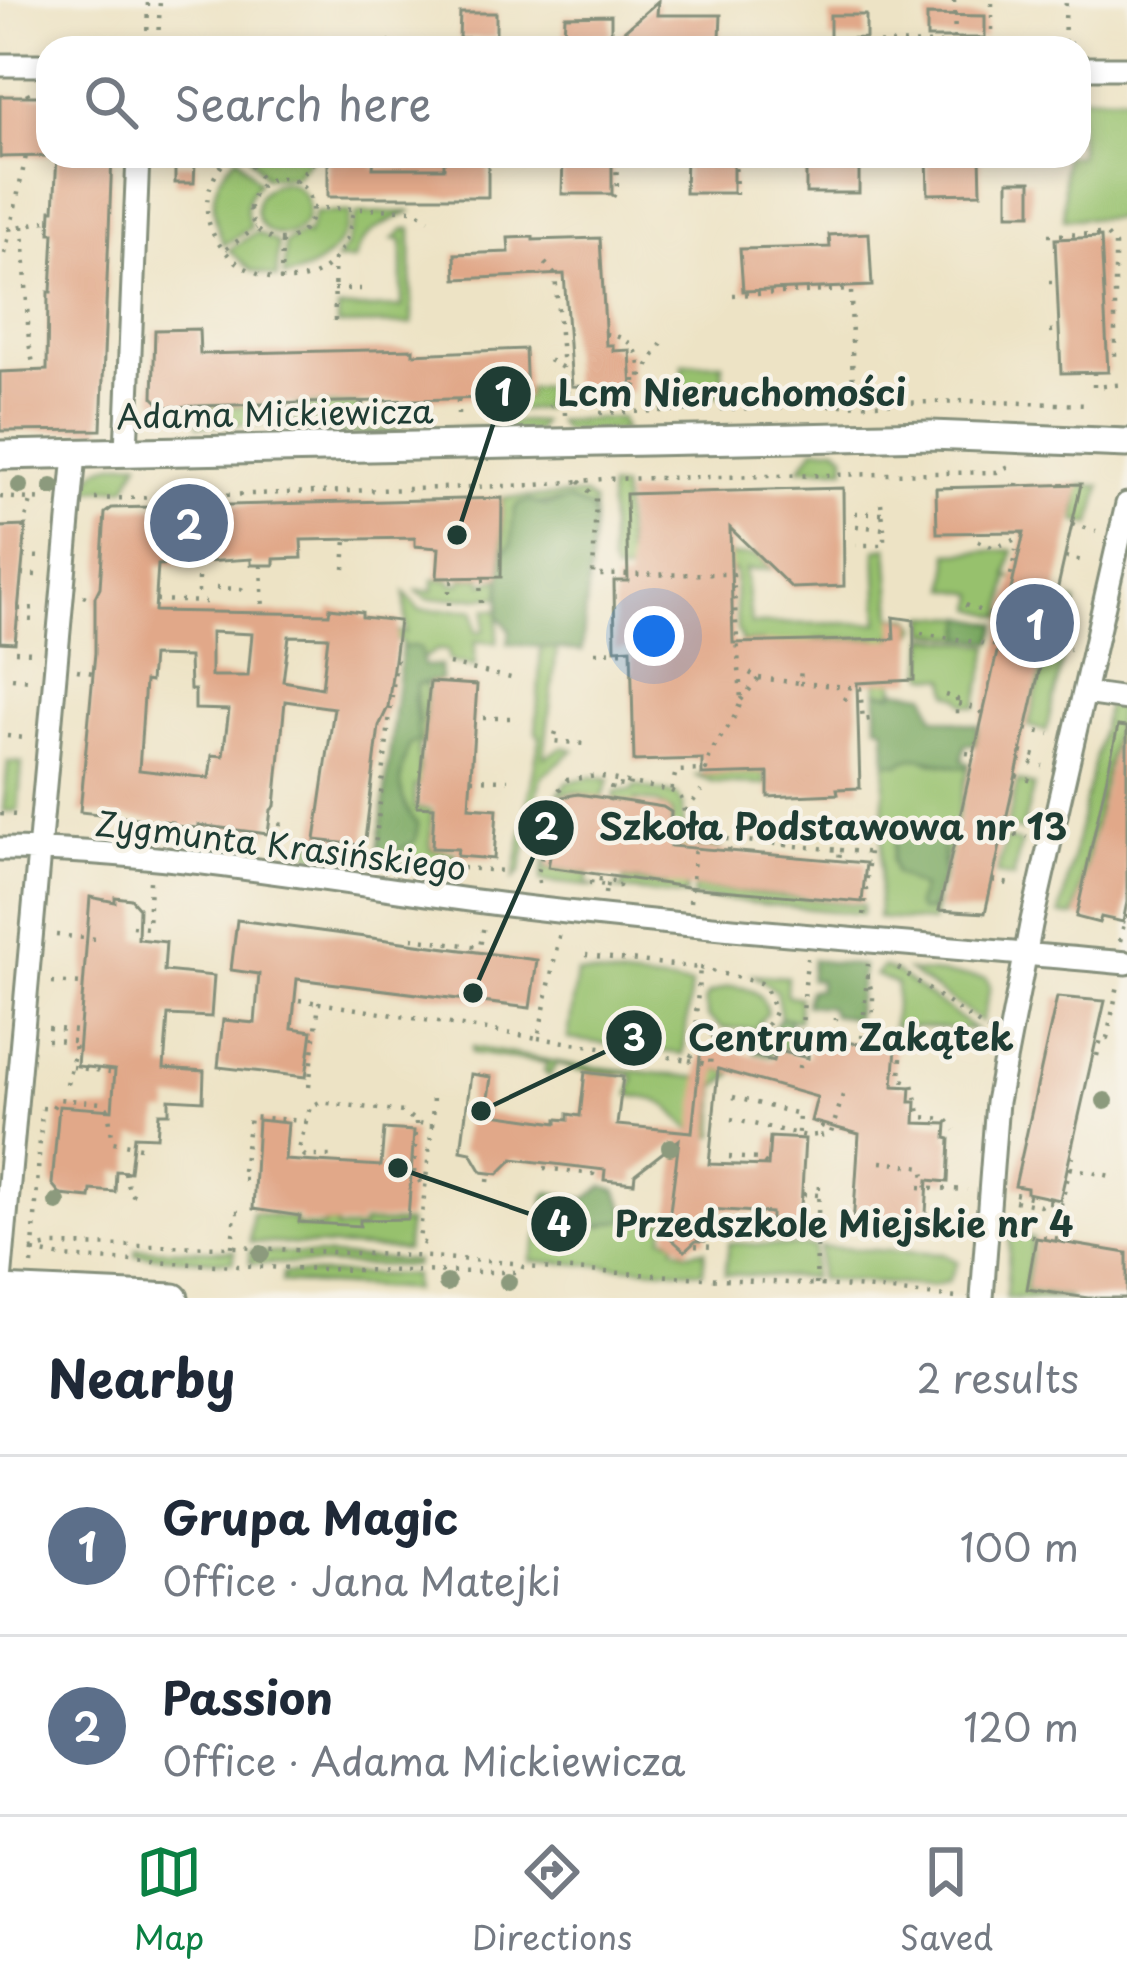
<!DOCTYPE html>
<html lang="en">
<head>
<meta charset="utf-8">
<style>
	body { margin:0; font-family:"Playpen Sans",sans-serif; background:#f2f2f3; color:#1f2937 }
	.you { position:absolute; left:654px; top:636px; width:42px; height:42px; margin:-30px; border:9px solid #fff; border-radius:50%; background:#1a73e8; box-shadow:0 0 0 18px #1a73e833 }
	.badge { display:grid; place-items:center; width:78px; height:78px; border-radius:50%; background:#0b8043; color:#fff; font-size:39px; font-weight:700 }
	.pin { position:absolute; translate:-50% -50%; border:6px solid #fff; box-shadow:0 3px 12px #0006 }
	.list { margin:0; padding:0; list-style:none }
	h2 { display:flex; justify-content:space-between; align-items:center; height:156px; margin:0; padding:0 48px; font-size:51px }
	h2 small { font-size:39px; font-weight:400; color:#747a83 }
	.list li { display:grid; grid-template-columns:78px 1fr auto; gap:36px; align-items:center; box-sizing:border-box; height:180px; padding:0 48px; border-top:3px solid #e0e1e3 }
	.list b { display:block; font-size:45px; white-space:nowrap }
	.list p { margin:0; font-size:39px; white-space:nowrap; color:#747a83 }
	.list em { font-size:39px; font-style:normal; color:#747a83 }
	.icon { flex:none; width:66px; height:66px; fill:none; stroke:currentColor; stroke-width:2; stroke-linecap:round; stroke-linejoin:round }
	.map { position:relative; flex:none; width:1127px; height:1298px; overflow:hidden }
	.search { position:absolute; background:#fff; box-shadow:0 6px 18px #0003; left:36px; right:36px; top:36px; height:132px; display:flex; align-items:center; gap:30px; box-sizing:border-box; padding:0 42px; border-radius:36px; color:#747a83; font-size:45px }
	.sheet { height:516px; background:#fff }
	nav { display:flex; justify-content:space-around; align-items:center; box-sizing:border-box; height:168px; border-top:3px solid #e0e1e3; background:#fff; font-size:33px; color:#747a83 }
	nav a { display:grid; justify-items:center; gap:6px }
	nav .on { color:#0b8043 }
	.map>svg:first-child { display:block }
</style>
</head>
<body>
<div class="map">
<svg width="1127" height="1298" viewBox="0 0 1127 1298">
	<rect width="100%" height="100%" fill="#f7f3e8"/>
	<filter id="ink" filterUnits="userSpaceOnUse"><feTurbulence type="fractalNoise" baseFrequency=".00833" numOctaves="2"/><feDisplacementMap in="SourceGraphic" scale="24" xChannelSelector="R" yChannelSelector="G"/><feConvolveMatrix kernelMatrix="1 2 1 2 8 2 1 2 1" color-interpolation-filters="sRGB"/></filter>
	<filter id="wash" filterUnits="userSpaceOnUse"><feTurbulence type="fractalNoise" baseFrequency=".004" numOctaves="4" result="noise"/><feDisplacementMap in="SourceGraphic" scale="48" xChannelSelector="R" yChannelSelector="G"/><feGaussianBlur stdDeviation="2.7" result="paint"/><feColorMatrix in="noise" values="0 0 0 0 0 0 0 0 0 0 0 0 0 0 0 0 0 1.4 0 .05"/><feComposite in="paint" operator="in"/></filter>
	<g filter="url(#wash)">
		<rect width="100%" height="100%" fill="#ede3c5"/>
		<path fill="#97c16d" stroke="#5b7f50" stroke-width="3" d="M1079,96H1127V218L1064,219V156H1079Z
			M237,156L259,183C245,195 244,211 251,227L224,245C209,211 208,183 237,156Z
			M249,156H312L295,177H265Z
			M256 209a26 26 0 1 1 52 0a26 26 0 1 1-52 0Z
			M350,212C344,249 321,270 284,277L285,243L304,233L307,236L315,213Z
			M412,212C386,221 361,232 354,260H336L346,247L357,213Z
			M404,229H411L412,324L338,325V309L402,307V240L394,239Z
			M256,232L278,243L277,278L251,270L229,250Z
			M722,363L723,395L684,396L683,364Z
			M545,386L543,409L513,410L512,398L527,397V389Z
			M283,405L285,423L198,426L200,407Z
			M358,405V421L294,423L295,405Z
			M620,418L624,430L563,431L557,421Z
			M521,421L542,422L536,431L282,437V432L490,428Z
			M837,447L845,454V468H800L815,448Z
			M139,461L127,487L87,490C93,461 113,464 139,461Z
			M1079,485L1101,486L1091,525L1076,521Z
			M609,488L622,489L626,553L758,556L770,569L745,570L751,624L879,623L876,549L888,547L893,617L912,618L918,627L911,637L892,635L895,694L877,692L876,639L817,640L763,665L762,642H742L737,629L735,571L614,573L610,563Z
			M584,495L593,502L594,521L591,509C584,507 579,503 572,502C566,500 519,504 516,507C512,514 513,536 511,546L503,552L502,498Z
			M1013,550L1007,576L1013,578L1008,579L1003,617L975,609L977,594L948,589L949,553Z
			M482,578L483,584L501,578L500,597L427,599L417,591H433V580H450L452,584H461L462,579Z
			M405,593L419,610H474L476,632L484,631L486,609L499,610L497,643L475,641V667L449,661L447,650H437L424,658L420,648L402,647V641L341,635L330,627L406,633Z
			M1060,599L1076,602L1067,638L1057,635L1053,628Z
			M927,616L965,617L963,638L927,632Z
			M927,637L990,646L976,707L963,704L959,697L949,693L946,678L928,676L924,670Z
			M541,647L557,648L544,757L564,747L574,750L541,777L521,871L514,878L540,736L536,733Z
			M1047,649L1064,653L1046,731L1029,726Z
			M418,683L427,685L423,744L418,746L421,785L415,786L414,808L431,810L430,849L455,853L454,862H447V869L393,863L396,852L415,841L418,824C398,804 397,777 407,750C410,742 418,731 419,723C420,708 414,699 418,683Z
			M1107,705L1120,707L1074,917L1060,914Z
			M915,755L933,763L968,768L943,877V835L909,882L922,888L930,911L936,905L932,922L878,918L886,762L900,764L905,757Z
			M8,762L22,763L18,811H3Z
			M764,773L766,785L714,783L695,775Z
			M591,777L609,780L602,799L576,792L558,794L568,782Z
			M1018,781L1034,786L1022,831L1007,827Z
			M635,786L677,795L683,804L684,834L689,843L686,896L613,889H622L624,880L666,886L673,812L656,802L636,800L634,804L614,799L616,791H633Z
			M311,838L318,847C334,839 353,845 369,854L368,862L309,855Z
			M1006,839L1021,843L1013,878L997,874Z
			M700,842L718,843L720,848L702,847L698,888L863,905L862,914L693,897Z
			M547,847L546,868L589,874L587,884L596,887L541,881Z
			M883,967L897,973L975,1029L893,1026L897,984L875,975Z
			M909,971L986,978L990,987L982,1022Z
			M577,973L691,985L683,1054L568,1039Z
			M754,975L787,977L786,995L800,998L798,1021L781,1017L776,991Z
			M729,986C750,988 762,990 767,1013L754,1029L723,1028L708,1017L705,1001L709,994Z
			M472,1047L575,1065L712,1079L717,1068L733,1074L716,1087L715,1135L711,1137C688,1133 686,1123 670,1108C660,1099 643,1098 630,1095L634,1078L630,1074L576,1070L557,1063L549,1076L544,1072L547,1063L472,1053Z
			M252,1213L295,1219L296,1226L323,1227L324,1223H336V1229H362L363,1223H408L406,1250L250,1242Z
			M575,1216L602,1226L631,1216L665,1218L663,1237L675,1240L674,1247L687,1253L705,1250L703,1272L530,1261L542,1225Z
			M1010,1234L1033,1238L1025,1291L1071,1298H1006Z
			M729,1243L814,1247L812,1278L725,1274Z
			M820,1247L943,1254L958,1262L948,1282L930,1286L819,1279Z
			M136,1249L234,1251L233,1262L135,1255Z
			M250,1251L415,1261L414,1266L250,1263Z
			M283,1273L413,1275V1290L282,1282Z"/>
		<path fill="#79a760" stroke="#4c724a" stroke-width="3" d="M568,500L591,509L594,521L582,651L508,644L510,631L499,616L503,552L511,545L514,511L518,504L529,501L545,506Z
			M965,617L998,624L993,642L963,638Z
			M414,646L420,648L424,666L440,665L441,680L417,684L414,700L419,741L410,744C398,772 396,802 418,824L415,841L396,852L393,863L377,860L402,647Z
			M894,690L926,694L934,717L978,726L975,744H965L962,760L969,764L968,768C946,767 915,749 900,764L886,762L885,728L877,725V692L894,694Z
			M913,823H931L943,834V877L930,911H919L916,904L922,888L895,873L892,860L898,829Z
			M812,960L863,966L855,1018L833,1015L829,1007L806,1005L809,990L819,989V980L810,979Z
			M781,1017L790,1019V1027L799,1032L796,1052L774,1047L771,1056L755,1053L754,1043L774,1028Z
			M604,1186L616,1190L631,1219L585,1228L574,1216L542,1225L545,1196L550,1192L586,1199Z"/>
		<g id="blocks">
			<path fill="#e1a889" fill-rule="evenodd" d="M658,1L657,15H721L720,38L618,36Z
				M460,13H496V38H459Z
				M611,15V36H564L565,16Z
				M830,15H866V38L830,39Z
				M927,15L985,16V38H927Z
				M0,96H48V156L0,157Z
				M57,156H112L101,430L0,431V372L47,370L48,292H51L54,233H50L51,210H54Z
				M328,156H374L373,168H444V156H488V197H328Z
				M563,156H612V194H562Z
				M686,156H733V193H685Z
				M806,156H859V193H806Z
				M927,156H980L981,193L928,194Z
				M175,164H195L194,183H175Z
				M1008,181H1031V214H1008Z
				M869,233L872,286L743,291L740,249L830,247L829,235Z
				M533,237V240L600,238L606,345H613V351L630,350L632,392L596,393V387L572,386L564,274L456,279L455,254L509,252L508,238Z
				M1101,237L1108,372L1061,373L1055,239Z
				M199,329L200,354L413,349V354L525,349L527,397L163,407L153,397L155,330Z
				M1081,484L985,913L939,910L1024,532L937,533L936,488Z
				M843,488L844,586L792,588L730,528L733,643L894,639L893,617L914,620V680L857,683L860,788L837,789L838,794L768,797V773L702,775V759L634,761L631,648L615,649L614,581H628L626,494Z
				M502,498L501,577L437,578L439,548L415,546V538L301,540L302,558L274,559V565H251V559L158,565L155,611L329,614L330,608L362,612V617L399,621L388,707L379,726L365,840L359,845L315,840L334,708L285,701L275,806L271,810L268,834L198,825V828L173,826V822L80,812L95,653V597L100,587L105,513L112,508ZM211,632L252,634L248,676H211ZM289,636L328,637L322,688L283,681ZM152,656L189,657L190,690H195V709L229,710L223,756L212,755L209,778L139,770L145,681L150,682Z
				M26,526L15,643L0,642V527Z
				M430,682L477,685L469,807L497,809L494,859L457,856L458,849L432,848L434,807L417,806Z
				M1118,726L1127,727V902L1123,922L1101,917L1099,923L1076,917Z
				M578,794L663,807L671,812L670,846L866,863L862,902L687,887L548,867L562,797Z
				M90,897L115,902V897L131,899L139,908L138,939L166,942L164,971L214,976L211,1017L168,1015L164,1068L204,1071L203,1101L169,1099V1113H159L157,1137L134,1136L130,1172L116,1171L115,1192L91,1190L90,1198L61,1195L52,1184L59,1106L112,1110L115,1070L77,1066Z
				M237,920L537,960L530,1008L297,979L292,1028L312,1031L306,1077L218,1067L223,1020L255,1023L259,974L231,970Z
				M1057,997L1105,1001L1060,1200L1027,1193V1188L1015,1186Z
				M809,1038L896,1048L893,1086L911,1087L910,1102H916L915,1123L947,1124L946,1138L950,1139L948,1182L928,1180L925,1230L853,1226L859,1134L811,1121L817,1097L718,1069L709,1164L768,1166L770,1137L805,1139L800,1224L784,1237L771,1219V1213L709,1209L705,1241H696L685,1251L667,1235L679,1140L635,1174L634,1183L604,1180L605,1170L513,1159L498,1174L482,1172L471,1153L461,1151L471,1074L491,1077L486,1113L557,1123V1119L568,1120V1114L580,1116L585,1072L623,1077L617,1125L692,1132L701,1047L717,1049V1046L773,1061L776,1050L808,1058Z
				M258,1120L288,1123L285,1160L381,1166L384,1129L414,1131L408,1219L360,1220V1226L299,1222L300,1216L253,1209Z
				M1036,1238L1127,1253V1298H1088L1027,1289Z"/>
		</g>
	</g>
	<g filter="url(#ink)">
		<use href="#blocks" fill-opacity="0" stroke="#86907c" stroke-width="3"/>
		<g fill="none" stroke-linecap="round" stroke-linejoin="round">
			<defs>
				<path id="street" d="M0,65H48
					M1079,68H1127
					M126,451L138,156
					M1084,693L1127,699
					M0,849C164,850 336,883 499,904C708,930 918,944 1127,963
					M0,1282L75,454
					M982,1298L997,1102L1031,925L1127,504"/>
				<path id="secondary" d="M0,455L931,435L1127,443
					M0,1290L174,1298"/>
			</defs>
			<use href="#street" stroke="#86907c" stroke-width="27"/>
			<use href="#secondary" stroke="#86907c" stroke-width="33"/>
			<path stroke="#86907c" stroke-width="4.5" stroke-dasharray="3 9" stroke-linecap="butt" d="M954,0L955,42
				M147,42L148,0
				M158,42L160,0
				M227,42V48
				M291,42L1073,44
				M992,42V0
				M1064,42L1066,0
				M27,92L29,96
				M229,156C142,254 340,350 353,209
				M243,156L264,183
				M410,156V168
				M735,156L736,197
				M500,164L527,156
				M250 209a31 31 0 1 1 62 0a31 31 0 1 1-62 0Z
				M295,182L319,156
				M613,197L617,190L616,156
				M312,208L415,210L429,220
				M23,226L29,343L35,374
				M8,229L46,221
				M1048,235L1106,234L1115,245V364
				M226,249L256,228
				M5,254L26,156
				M334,258L335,321
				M545,263L555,275L563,368
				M281,281L282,241
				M1049,282H1058
				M334,289H368
				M733,295L851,290L853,401
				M1050,331L1061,330
				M605,334C632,337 642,352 640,378
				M549,360L563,368L564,394L550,407
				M1094,372V387L1126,384
				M635,379V409
				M635,387L665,338
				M509,398L511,416
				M458,400V419
				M362,402V421
				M428,402L429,421
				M193,406V425
				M600,413L964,401L1087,405
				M565,415L564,394L590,390L591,414
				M289,423L290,405
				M1017,486L1018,477
				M0,497L47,500
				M95,499L536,485L603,479L997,472L1011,465
				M881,503L884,529
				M855,513H882
				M1072,524L1096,531
				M856,526L884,529V545H856
				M23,529L31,501
				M978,541L994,548L1016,539L1029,528
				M23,556L41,557
				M1065,557L1087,562
				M261,565L263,612
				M344,569L346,539
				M21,574L38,575
				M1011,575L1016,550
				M198,578V602
				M216,588L241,589L248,593
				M1057,594L1078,600
				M83,596L95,600
				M156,600L206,602
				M481,603L480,581L491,580
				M449,605V582L460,581
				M965,605L1003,619L1001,626
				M18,609L36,608
				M17,619L36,620
				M921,633L999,646
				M1048,635L1071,641
				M1046,643L1070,649
				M995,645L1002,633
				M15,651L33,652
				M595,652L631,651
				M449,664L511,678
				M77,670L93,673
				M12,678L30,680
				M759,678L800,683L801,666
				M800,683L860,688L863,720L870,719
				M945,695L957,699V714
				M741,700L759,678L742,669
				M844,700L850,687
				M958,704L979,709L983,716
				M483,718H510
				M1026,729L1050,734
				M556,732L553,741L586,744
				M7,736L25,738
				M1021,752L1044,758
				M966,753L974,754
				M1019,760L1043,766
				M1016,776L1039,783
				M471,779L508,780
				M671,791L680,795C686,811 683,828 695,841
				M609,801L612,784L629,787L630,782
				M686,811L701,791
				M0,814L19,815
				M787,831L786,845L840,850L839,861
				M1003,832L1027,837
				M277,849L281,819
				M840,850L875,853
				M729,851L730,839
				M373,865L397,651
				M462,868L504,871
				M993,880L1016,886
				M539,883L538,873L556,794L567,780L597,776L671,791L676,771L706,770C709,744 735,726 741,700L733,574L593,575L596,498L579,481
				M605,894L606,885L591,883L592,878L620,882L619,886L606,885
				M690,902L696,836L786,845L785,856
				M864,915L869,852
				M132,926L148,928L150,881
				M56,935L96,939
				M412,938L480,947L484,925
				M1120,941L1127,911
				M700,968L760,983L766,988L775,1012C760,1046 730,1035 700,1034
				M898,968L987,1030
				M867,974L873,997L872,1037
				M52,982L82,984
				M299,1000L319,1003
				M48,1028L78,1031
				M902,1034L900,1079L913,1084L921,1117L946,1119L955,1130
				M538,1038L689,1060L699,1041L696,1015L700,968L586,955
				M862,1038L868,964
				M47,1040L77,1041
				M834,1044L836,1018
				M1097,1056L1101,1038H1107L1118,985
				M689,1060L710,1065L713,1034
				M72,1067L110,1072
				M799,1068L807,958
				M67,1084L75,1050L73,1041
				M309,1087L319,1003L538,1038L560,932
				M733,1097L799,1114L798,1133
				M42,1108L52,1109L58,1099L101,1103L108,1109L113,1142L145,1148
				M731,1119L807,1136L817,1135L823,1124
				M306,1121L299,1150L305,1156H333
				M416,1122L414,1175L423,1185
				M432,1126L433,1095
				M820,1136L831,1133L843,1095
				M729,1157L759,1159L767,1165
				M881,1162L923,1167L927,1187
				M544,1168L593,1174L594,1169
				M1070,1168L1111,1176
				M243,1171L250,1117L306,1121L310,1107L320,1102L404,1112L416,1122L432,1126L419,1241L432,1247
				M125,1172L129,1193L138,1197
				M243,1179H252
				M488,1182L489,1173
				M919,1187L967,1190
				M803,1194L819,1195
				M1015,1194L1035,1198L1036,1195
				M1015,1201L1040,1206L1052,1198
				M1048,1203L1061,1204L1073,1157
				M792,1229H816
				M1007,1234L1075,1240L1074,1244
				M695,1246L717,1247
				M232,1247L235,1212H242
				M31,1250L54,1245L235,1247L430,1257L513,1263L523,1267L854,1287L957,1298
				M33,1251L62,1257C213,1266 364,1272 515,1272L523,1267
				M32,1265L42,1109
				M816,1285L819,1181"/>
			<use href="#street" stroke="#fff" stroke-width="21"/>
			<use href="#secondary" stroke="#fff" stroke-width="27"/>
		</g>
		<g fill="#8c9a7d">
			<circle cx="20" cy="486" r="9"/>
			<circle cx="52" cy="487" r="9"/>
			<circle cx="1105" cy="1101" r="9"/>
			<circle cx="670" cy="1147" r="9"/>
			<circle cx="57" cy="1202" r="9"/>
			<circle cx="261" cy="1254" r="9"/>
			<circle cx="508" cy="1282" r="9"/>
			<circle cx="447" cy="1283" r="9"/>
		</g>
	</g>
	<g text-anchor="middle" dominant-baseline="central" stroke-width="9" stroke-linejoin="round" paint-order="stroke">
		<g font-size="33" fill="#1f3d34" stroke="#f7f3e8">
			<text transform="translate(275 412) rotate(-1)">Adama Mickiewicza</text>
			<text transform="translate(281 844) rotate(7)">Zygmunta Krasińskiego</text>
		</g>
	</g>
	<path fill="none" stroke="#1f3d34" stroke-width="4.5" d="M457 535L503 394M473 993L546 828M481 1111L634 1038M398 1168L559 1224"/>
	<g fill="#1f3d34" stroke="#f7f3e8" stroke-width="4.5">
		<circle cx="457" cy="535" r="12"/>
		<circle cx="473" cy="993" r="12"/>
		<circle cx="481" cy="1111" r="12"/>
		<circle cx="398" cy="1168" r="12"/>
		<circle cx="503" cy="394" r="30"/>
		<circle cx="546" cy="828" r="30"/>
		<circle cx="634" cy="1038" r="30"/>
		<circle cx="559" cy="1224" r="30"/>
	</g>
	<g font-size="36" text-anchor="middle" font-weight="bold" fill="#fff">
		<text x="503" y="406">1</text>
		<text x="546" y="840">2</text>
		<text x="634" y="1051">3</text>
		<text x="559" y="1237">4</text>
	</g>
	<g font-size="36" text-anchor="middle" font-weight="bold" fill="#1f3d34" stroke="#f7f3e8" stroke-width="9" stroke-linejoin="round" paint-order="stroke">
		<text x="732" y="406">Lcm Nieruchomości</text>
		<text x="833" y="840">Szkoła Podstawowa nr 13</text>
		<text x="851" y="1051">Centrum Zakątek</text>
		<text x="844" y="1237">Przedszkole Miejskie nr 4</text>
	</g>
</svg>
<div class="you"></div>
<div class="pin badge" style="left:1035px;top:623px;background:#5c6f8a">1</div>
<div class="pin badge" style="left:189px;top:523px;background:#5c6f8a">2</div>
<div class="search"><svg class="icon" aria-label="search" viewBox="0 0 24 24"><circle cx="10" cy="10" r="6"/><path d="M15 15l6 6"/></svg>Search here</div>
</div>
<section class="sheet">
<h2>Nearby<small>2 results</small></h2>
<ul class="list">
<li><span class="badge" style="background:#5c6f8a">1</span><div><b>Grupa Magic</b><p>Office · Jana Matejki</p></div><em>100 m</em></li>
<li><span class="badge" style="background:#5c6f8a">2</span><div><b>Passion</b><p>Office · Adama Mickiewicza</p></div><em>120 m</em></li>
</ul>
</section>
<nav>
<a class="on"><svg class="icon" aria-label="map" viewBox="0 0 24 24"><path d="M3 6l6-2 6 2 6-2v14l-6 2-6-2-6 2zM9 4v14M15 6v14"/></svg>Map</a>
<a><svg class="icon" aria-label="directions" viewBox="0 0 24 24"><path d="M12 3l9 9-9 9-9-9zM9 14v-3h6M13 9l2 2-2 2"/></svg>Directions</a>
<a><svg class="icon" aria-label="saved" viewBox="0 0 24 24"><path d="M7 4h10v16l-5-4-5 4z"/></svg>Saved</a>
</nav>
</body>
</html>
